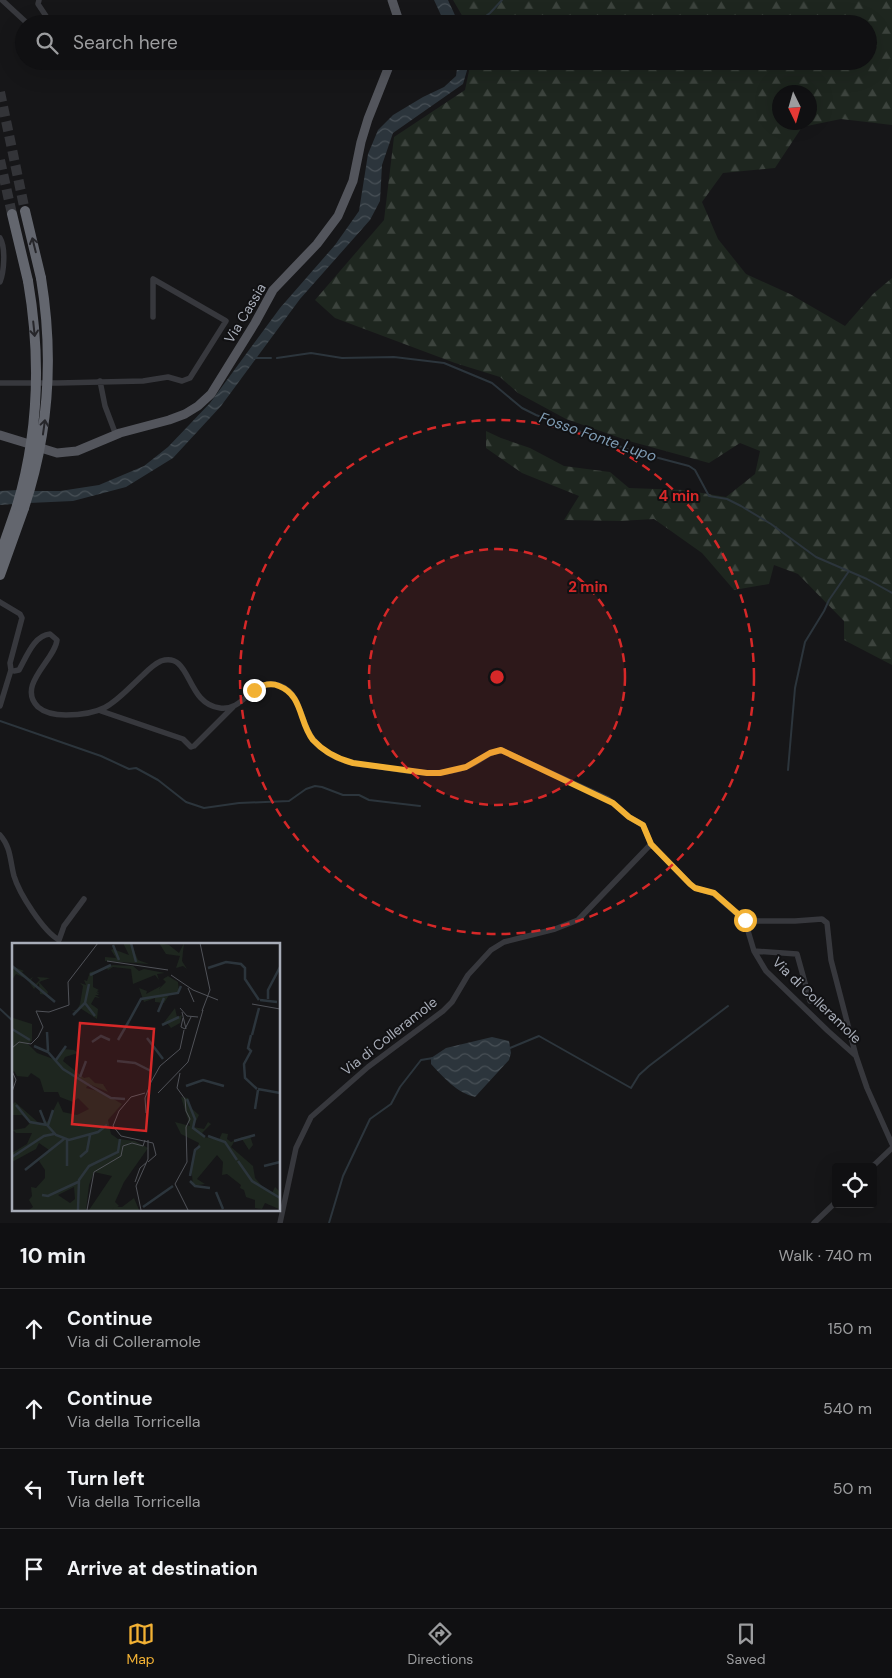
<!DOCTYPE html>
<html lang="en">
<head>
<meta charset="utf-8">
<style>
	body { margin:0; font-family:"DM Sans",sans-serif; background:#19191b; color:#f1f3f6 }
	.controls { position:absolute; right:15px; bottom:15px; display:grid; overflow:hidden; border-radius:5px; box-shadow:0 5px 20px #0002 }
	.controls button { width:45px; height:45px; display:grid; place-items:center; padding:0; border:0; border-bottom:1px solid #303032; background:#101012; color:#f1f3f6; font:25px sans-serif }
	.compass { position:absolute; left:772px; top:85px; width:45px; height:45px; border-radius:50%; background:#101012; box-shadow:0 5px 20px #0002; rotate:175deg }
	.stop { position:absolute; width:15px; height:15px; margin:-11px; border:4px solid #f2b134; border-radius:50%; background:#fff }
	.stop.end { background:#f2b134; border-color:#fff; box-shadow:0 1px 5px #0008 }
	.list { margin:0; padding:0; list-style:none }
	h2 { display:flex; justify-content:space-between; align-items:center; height:65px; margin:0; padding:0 20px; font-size:21px }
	h2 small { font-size:16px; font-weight:400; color:#9c9d9f }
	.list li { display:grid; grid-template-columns:32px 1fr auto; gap:15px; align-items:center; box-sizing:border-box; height:80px; padding:0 20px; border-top:1px solid #303032 }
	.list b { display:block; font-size:19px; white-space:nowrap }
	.list p { margin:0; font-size:16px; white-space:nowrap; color:#9c9d9f }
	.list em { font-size:16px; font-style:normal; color:#9c9d9f }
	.icon { flex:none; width:28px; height:28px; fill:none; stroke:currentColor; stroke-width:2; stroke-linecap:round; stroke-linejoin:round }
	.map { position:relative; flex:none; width:892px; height:1223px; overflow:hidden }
	.search { position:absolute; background:#101012; box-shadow:0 5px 20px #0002; left:15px; right:15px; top:15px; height:55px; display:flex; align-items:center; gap:12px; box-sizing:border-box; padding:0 18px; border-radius:28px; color:#9c9d9f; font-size:19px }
	.sheet { height:385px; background:#101012 }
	nav { display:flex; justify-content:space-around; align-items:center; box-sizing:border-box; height:70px; border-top:1px solid #303032; background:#101012; font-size:14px; color:#9c9d9f }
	nav a { display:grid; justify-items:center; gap:2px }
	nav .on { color:#f2b134 }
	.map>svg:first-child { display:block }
</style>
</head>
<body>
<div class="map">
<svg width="892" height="1223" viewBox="0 0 892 1223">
	<defs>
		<pattern id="forest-firs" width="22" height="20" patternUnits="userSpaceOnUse" patternTransform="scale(1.25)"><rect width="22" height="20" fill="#1e261f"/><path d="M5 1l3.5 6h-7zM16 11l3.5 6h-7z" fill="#3c433d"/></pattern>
		<pattern id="water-waves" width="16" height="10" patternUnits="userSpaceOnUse" patternTransform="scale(1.25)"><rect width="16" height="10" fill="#2c353c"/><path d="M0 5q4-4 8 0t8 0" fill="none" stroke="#485056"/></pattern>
	</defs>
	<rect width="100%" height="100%" fill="#161618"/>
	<path fill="url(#forest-firs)" fill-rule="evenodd" d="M453,0H892V125L841,119L802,127L775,168L723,173L702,202L718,239L746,274L790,294L845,326L873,294L892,278V665L844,640V621L798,574L774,565L769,584L734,590L702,553L654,519L620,521L564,520L579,496L522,473L486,448V431L501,438L530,448L564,466L610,472L629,488L684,490L726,497L755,474L760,451L740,443L709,463L629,441L566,419L518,393L500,377L455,363L335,318L315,300L384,220L394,137L465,90L471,61H868V24H467ZM780,92H810V122H780Z"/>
	<path fill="url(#water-waves)" d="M434,0H448L459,24H445Z
		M458,61H468V67L463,84L393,133L382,165L380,201L370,220L300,299L221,406L173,458L126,487L73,501L29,503L33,491H60L99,485L144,466L168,447L210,403L280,308L335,245L359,211L368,154L378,130L393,115L423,97L444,87L456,76Z
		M18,490L13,504L0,505V491Z
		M492,1037L509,1041L511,1053L509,1060L475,1097C457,1093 443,1077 431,1064V1058L446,1048Z"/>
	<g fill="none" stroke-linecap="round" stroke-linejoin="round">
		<path stroke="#2c353c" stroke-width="2" d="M475,24L490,13L502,0
			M254,358H271
			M277,358L311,353L342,358L394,357L444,363L492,383L522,408L536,415L632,451L689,466L695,470L709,496L727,499L741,506L771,524L816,557L867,579L892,593
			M0,721L101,756L129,769L136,768L158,780L186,802L204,808L239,803L289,801L306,789L315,786L322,787L343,795H359L369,800L420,806
			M788,770L795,688L805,642L824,611L829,600L849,571
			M0,1009L14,1022
			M510,1048L539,1036L631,1088L639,1075L649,1066L728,1006
			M329,1223L343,1176L370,1119L391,1104L400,1087L421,1060L433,1058"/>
		<path stroke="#333438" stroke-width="10" stroke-dasharray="10 5" stroke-linecap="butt" d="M0,92L25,211
			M0,160L12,214"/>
		<path stroke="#37383d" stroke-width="5.5" d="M2,0L28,24
			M39,0L38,4L48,19L49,24
			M0,238C6,248 4,272 0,282
			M100,381L105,406L116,435
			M0,383H58L143,381L168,377L182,381L190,378L226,321L153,279V317
			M0,602L20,614L22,618L10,663L11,670L14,671L19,670C26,658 34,635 50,634L57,640C55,660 16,685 38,707C46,714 57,715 66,715C108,715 115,701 143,675C148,670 154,664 161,661C192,651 185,704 220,708C244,711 250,682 273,684C302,687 299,722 313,739C320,748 332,757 343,760C355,765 368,765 380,767C409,771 438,778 466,767C479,763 489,750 503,751L608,799L629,817L643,825L651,844
			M0,706L11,670
			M101,711L183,739L191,747L194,746L233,707
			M0,835C11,847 10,861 14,876C19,893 43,931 59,940L64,926L84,899
			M745,921H795L822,919L827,923L831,960L856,1056
			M754,951L797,954L810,1001
			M872,1167L892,1148
			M280,1223L296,1148L311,1117L368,1067L443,1011L452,1002L468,975L491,950L504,942L555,929L578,920L651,844L690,884L695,888L713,893L745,921L754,951L766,971L828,1031L856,1056L867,1088L892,1144
			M814,1223L836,1202"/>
		<path stroke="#53555c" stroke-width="9" d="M392,0L400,24
			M0,435L26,443
			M44,449L57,453L77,451L120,433L169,420L185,414L198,406L211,394L255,323L273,290L317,244L338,216L353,181L361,142L368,119L391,61"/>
		<path stroke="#63666e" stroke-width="10" d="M25,211L41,278
			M12,214L28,281
			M0,555L17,506
			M0,575L24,508"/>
		<path stroke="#63666e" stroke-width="10" d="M17,506C39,432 41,357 28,281
			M24,508C49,433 54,357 41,278"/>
	</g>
	<defs><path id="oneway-shaft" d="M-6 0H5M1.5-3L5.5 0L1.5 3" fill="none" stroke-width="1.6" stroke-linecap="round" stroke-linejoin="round" transform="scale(1.25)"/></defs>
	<g stroke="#26262a">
		<use href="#oneway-shaft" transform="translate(34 245) rotate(-104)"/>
		<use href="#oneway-shaft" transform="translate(34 329) rotate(84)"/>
		<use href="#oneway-shaft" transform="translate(44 427) rotate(-82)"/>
	</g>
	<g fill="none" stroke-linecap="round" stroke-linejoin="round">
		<path stroke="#f2b134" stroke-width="6" d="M254,690C262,685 270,682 279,686C303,695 299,723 313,740C324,752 338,759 353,763L427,773H440L466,767L490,753L501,750L613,803L629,817L643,825L651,844L690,884L695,888L714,893L745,920"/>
	</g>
	<circle cx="497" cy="677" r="128" fill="#d62828" fill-opacity=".12"/>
	<g fill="none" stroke="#d62828" stroke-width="2.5" stroke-dasharray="9 6">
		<circle cx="497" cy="677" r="128"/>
		<circle cx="497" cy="677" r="257"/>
	</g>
	<g text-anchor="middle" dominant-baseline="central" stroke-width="4" stroke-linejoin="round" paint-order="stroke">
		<g font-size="14" fill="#a8adb8" stroke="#111113">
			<text transform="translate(245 313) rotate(-59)">Via Cassia</text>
			<text transform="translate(817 1000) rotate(44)">Via di Colleramole</text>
			<text transform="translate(389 1036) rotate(-38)">Via di Colleramole</text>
		</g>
		<g font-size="15" font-style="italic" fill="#7f9bb3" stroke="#111113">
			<text transform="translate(598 437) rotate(19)">Fosso Fonte Lupo</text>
		</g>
	</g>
	<g transform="translate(12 943)">
		<rect width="268" height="268" fill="#161618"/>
		<path d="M163,65L165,74L170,72L168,80L159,85L155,80L150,82Z" fill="#1e261f"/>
		<path d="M111,0H119L126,17L137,21L93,18V14L104,15L99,7L101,6L117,12ZM147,0L157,2L167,10L172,0L170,18L175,26L171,23L164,25L168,13L154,11ZM101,22L121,23L127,28L132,26L153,30L145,31L147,37L143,32L121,41L119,26L101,24L96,27L94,24ZM0,23L12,28L10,29L18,36L21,34L19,37L24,41L28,37L25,34L38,35L27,39L36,49L35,52L28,51L27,40L22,46L15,36L4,31L0,37ZM85,28L81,31V44L87,47L85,48L88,51L84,49L87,52H83L88,55L83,54L79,61L86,66L85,76L68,65L64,68L59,67H65L68,61L71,43L68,40L74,42L72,37L75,38L78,29ZM149,43L147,46L157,52L152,60L143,59V55L132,59L127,45L135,48L134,51ZM0,63L1,75L20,81V98L16,101L25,110L44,117L51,106L62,107L66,110L53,114L51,118L72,135L77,134L83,140L91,141L96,149L77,141L74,145L90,149L110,161L96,177L99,191L106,196L123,198L136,205L112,239L103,259L107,263L100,267H77L100,233L82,229L77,242L74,267H17L21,264L17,257L20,253L19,244L24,245L33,235V227L27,218L37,207L27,200L24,206L0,219V210L15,201L20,190H4L1,187L13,185L18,180L10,172H0V162L3,159L28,181L36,178L46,158L51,169L65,172L77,166L66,155L61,159L48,154L46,149H32L28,136L19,130L16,134L5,133L2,128L0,130ZM62,244L63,256L58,260L46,252ZM169,154L176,155L178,164L187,172L181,184L192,186L196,179L199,181L190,190L192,194L207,197L210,190L216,191L215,196L219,199L230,194L238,193L241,202L237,207L230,196L222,199L219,204L241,223L243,235L250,243L260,250L263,244L267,248V266L253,260L250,266L243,265V257L234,254L232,247L228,245L229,242L215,231L210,232L211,219L205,212L185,236L193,241L181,243L179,221L187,200L169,191L163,179L178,183Z" fill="#1e261f" fill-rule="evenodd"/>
		<path d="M122,255L127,267H100L102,264H110Z" fill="#1e261f"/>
		<path d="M156,33L166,39L167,49L148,53L147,46L154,39L151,36Z" fill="#1e261f"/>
		<path fill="none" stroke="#2c353c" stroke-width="2.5" d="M119,0L124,19M101,2L107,17M0,23L43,59M196,25L214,19L229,21L233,25V36L247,57M78,32L99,22M256,56V47L268,24M248,57L265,59M73,60L83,73M146,69L152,55M61,72L73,60L77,41M117,78L129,56L166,50L169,43M150,82L167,74M0,86L18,97M35,89L36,108M239,92L236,105L239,108L232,121L233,135L245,146M240,92L247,65M135,95L151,116M106,97L117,78M80,99L89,93L98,97M22,103L36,109L51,126L80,144L99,155L113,156M44,117L54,103M105,118L123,120L139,128M68,134L74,118M174,143L191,137L212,143M246,146L268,150M175,156L183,176L181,185L193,194M4,162L18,179L35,182M243,166L246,147M28,167L34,182M35,182L44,192L57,197L86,189L95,182M36,182L41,167M196,193L213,199L225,217M55,197V223M222,198L243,192M0,214L32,193L42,191M68,214L75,208L78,192M226,218L240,238L268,255M252,223L268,219M13,227L52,196M178,233L183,207L188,203M178,238L183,243L198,245M204,249L211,266M30,252L36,253L66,239M131,264L161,243M66,267L67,237L77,223L106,209L108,196"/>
		<path fill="none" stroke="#505258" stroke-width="1" d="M188,0L198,47L190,68M95,18L156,27M159,32L181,47L206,57M176,45L182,59M240,61L268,66M168,65L175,73L186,74M170,69L174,86M171,75L169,84L173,86L179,74M0,105L7,99L19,101L26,94L31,84L24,68L37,69L57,62L56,39L86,0M0,128L4,137L0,149M168,130L165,145L173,156L174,168L178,176L174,184L175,219L163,241L176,267M133,150L119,154L107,168L101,183L109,193L141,200L144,212L136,219M146,150L176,119L191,67M134,170L133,155L139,139L148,123L168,106L172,87M123,239L128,225L135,219M75,267L82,229L109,213L111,203L120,200L131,203L133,197M129,267L124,243L136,216V197"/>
		<path fill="#d62828" fill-opacity="0.15" stroke="#d62828" stroke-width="2.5" d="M68,80L142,86L134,188L60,181Z"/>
		<rect width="268" height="268" fill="none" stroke="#a8adb8" stroke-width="2.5"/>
	</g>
	<circle cx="497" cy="677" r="8" fill="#d62828" stroke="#111113" stroke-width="2.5"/>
	<g font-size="15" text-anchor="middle" font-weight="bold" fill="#d62828" stroke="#111113" stroke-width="4" stroke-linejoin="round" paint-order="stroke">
		<text x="679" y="501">4 min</text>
		<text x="588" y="592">2 min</text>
	</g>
</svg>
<div class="controls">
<button><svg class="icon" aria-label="locate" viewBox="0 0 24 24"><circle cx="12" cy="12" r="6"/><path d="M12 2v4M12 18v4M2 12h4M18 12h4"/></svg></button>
</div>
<svg class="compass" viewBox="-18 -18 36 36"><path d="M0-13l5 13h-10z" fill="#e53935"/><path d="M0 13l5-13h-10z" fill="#9c9d9f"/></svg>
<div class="stop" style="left:745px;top:920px"></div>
<div class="stop end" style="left:254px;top:690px"></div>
<div class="search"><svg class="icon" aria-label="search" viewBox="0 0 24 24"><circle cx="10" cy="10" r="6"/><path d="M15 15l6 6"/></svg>Search here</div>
</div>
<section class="sheet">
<h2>10 min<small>Walk · 740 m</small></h2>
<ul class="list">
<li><svg class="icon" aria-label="ahead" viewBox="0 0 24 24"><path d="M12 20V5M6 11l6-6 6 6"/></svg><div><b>Continue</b><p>Via di Colleramole</p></div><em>150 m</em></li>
<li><svg class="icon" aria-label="ahead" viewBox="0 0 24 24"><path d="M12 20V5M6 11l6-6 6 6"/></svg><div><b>Continue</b><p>Via della Torricella</p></div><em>540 m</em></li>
<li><svg class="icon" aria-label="left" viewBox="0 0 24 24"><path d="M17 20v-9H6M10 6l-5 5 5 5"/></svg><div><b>Turn left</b><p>Via della Torricella</p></div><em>50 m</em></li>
<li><svg class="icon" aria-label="arrive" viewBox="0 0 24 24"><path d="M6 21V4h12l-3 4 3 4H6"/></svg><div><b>Arrive at destination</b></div></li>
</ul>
</section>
<nav>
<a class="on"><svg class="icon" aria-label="map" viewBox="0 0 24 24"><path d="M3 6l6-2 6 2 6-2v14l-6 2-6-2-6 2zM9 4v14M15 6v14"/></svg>Map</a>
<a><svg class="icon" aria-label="directions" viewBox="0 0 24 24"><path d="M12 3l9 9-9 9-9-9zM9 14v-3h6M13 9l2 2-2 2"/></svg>Directions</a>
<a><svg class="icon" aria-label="saved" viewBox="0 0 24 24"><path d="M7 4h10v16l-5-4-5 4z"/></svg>Saved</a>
</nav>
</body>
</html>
